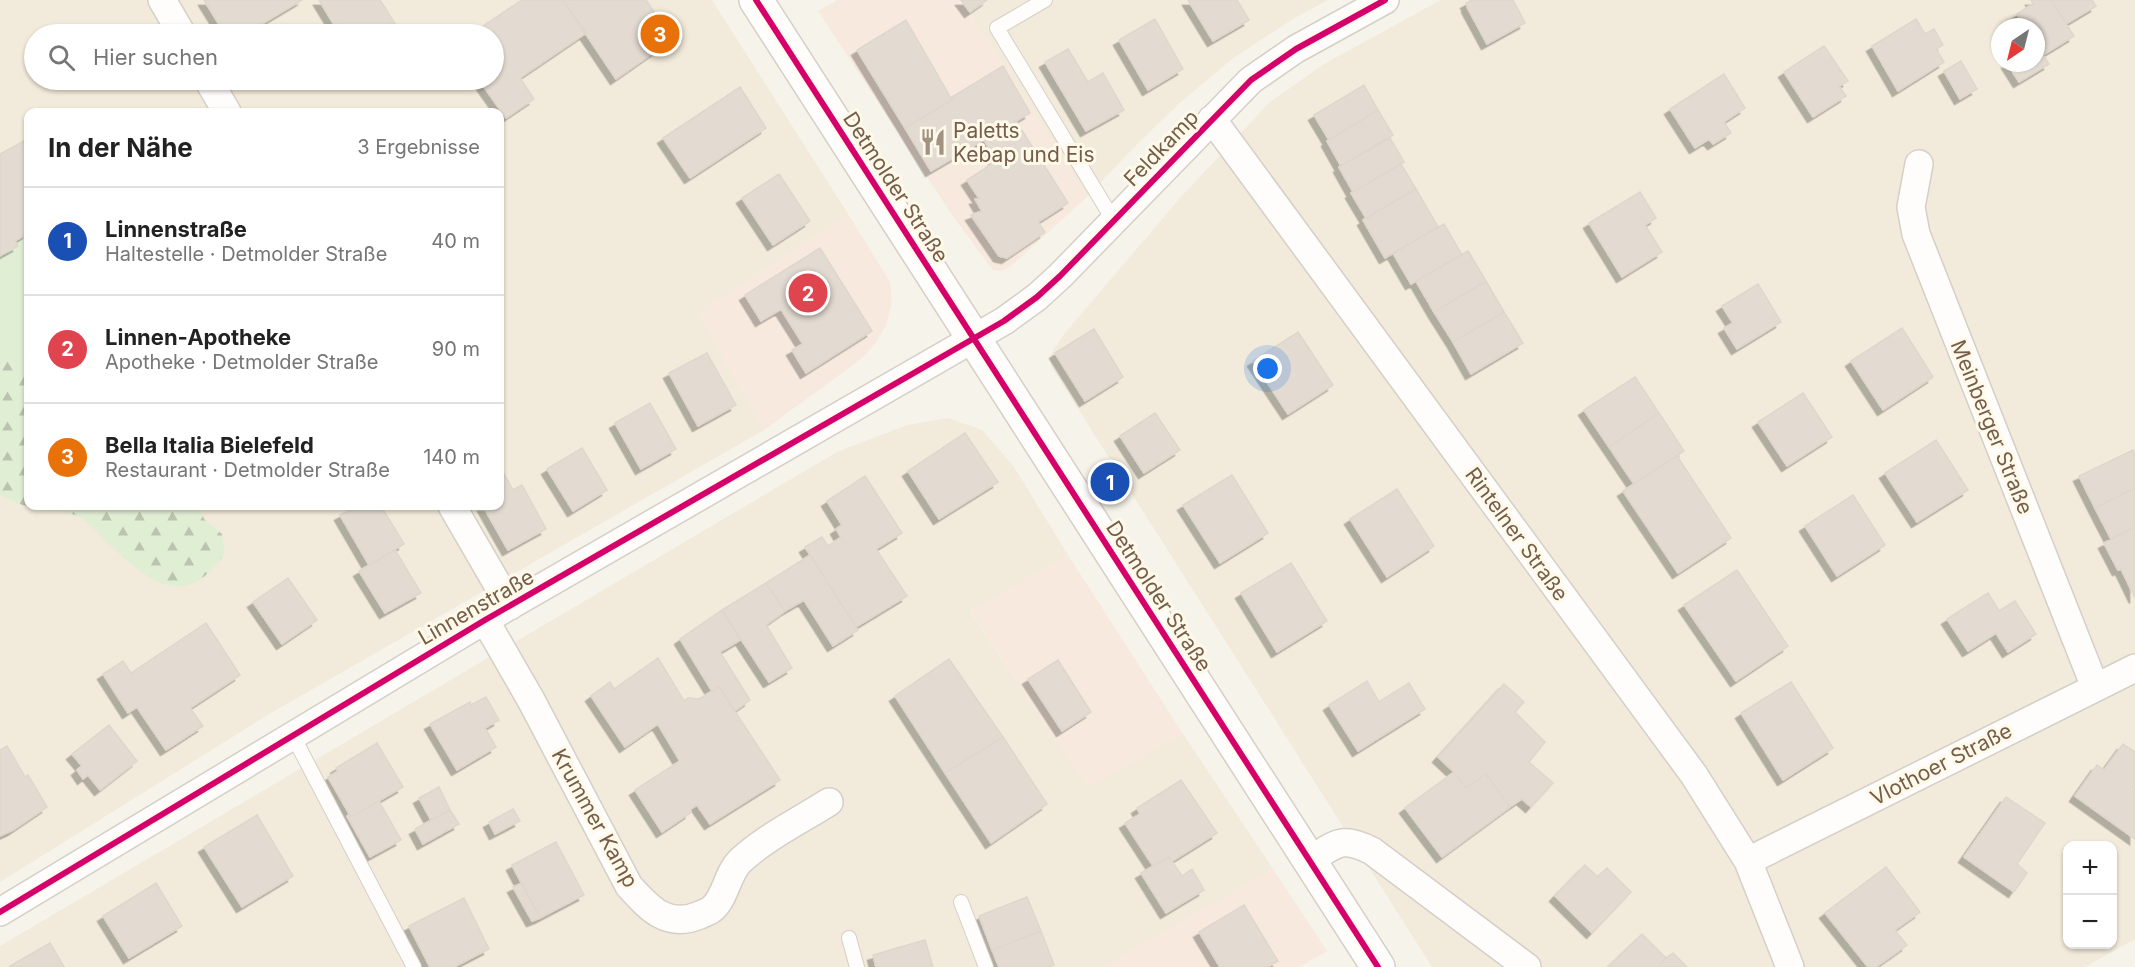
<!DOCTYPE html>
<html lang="de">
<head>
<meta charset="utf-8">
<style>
	body { margin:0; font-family:Inter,sans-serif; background:#f6f6f6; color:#222 }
	.controls { position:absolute; right:18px; bottom:18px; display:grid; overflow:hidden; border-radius:12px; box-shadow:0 2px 4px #0004 }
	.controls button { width:54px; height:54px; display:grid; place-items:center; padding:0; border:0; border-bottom:2px solid #e0e0e0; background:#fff; color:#222; font:30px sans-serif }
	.compass { position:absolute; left:1991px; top:18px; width:54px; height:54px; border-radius:50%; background:#fff; box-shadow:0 2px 4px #0004; rotate:215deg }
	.you { position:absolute; left:1268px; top:369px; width:21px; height:21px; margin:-15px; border:4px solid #fff; border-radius:50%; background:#1a73e8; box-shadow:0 0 0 9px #1a73e833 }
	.badge { display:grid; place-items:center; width:39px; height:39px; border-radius:50%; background:#a29281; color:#fff; font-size:20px; font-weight:700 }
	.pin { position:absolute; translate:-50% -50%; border:3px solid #fff; box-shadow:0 2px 6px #0006 }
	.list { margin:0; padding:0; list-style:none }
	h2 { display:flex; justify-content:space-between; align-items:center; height:78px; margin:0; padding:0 24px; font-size:26px }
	h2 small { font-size:20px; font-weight:400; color:#767676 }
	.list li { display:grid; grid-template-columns:39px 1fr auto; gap:18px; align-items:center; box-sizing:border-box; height:108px; padding:0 24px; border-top:2px solid #e0e0e0 }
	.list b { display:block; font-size:22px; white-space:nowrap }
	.list p { margin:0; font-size:20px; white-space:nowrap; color:#767676 }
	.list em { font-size:20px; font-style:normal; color:#767676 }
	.icon { flex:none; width:33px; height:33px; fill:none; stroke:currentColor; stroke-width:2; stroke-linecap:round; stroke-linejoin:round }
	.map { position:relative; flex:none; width:2135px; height:967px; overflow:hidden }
	.search { position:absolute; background:#fff; box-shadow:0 2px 4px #0004; left:24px; top:24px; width:480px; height:66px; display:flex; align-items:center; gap:15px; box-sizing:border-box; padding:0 21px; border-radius:33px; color:#767676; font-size:22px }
	.panel { position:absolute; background:#fff; box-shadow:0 2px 4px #0004; left:24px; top:108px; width:480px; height:402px; border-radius:12px }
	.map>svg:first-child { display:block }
</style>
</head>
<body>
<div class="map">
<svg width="2135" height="967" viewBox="0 0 2135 967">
	<defs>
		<pattern id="forest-firs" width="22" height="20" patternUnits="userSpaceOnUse" patternTransform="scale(1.5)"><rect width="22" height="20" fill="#e0eed4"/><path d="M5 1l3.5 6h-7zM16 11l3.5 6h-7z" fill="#bac4ae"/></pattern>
		<filter id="shadow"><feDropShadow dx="-5.5" dy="5.5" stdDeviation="0" flood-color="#0004"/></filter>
	</defs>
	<rect width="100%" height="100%" fill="#f6f3ea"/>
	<path fill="#f2eada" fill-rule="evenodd" d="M0,0H712L848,214L698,312L764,430L271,713L0,882ZM34,34H494V80H34ZM28,112H500V506H28Z
		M960,0H1328L1291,20L1232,59L1181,102L1141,140L1087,197L993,47Z
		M1441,0H2135V939L2085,967H1432L1051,366L1050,355L1065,333L1181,197L1269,103L1324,64ZM2000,27H2036V63H2000ZM2068,846H2112V944H2068Z
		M948,418L982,430L1014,467L1068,555L970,611L1087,787L1183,734L1273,869L1105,967H0V946L837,452L907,425Z"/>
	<path fill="#f7e9dd" d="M837,0H960L993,47L1087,197L1010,267L1001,271L993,270L954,218L818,11Z
		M848,214L890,282L892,302L887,323L875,344L861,359L764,430L698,312Z
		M1068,555L1183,734L1087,788L970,610Z
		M1273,869L1327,951L1299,967H1105L1125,953Z"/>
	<path fill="url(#forest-firs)" d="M28,357V506H197L205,520L222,534L225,553C186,611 150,583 110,545C100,536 88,520 75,515C63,510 47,512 34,509C23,506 11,500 0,495V363Z"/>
	<path fill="#e0eed4" d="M28,233V357L0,363V256L17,246L15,241Z"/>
	<path fill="#e3dbd1" stroke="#dfd6cc" stroke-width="1.5" filter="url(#shadow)" d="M204,0H302L245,34H225Z
		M319,0H380L401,33L348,34L342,24L336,28Z
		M522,0H563L586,33L520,78L534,99L506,118L479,80H494V34H471Z
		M563,0H646L673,39L616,79Z
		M961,0H987L970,12Z
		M1188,0H1237L1249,20L1213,41Z
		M1472,0H1513L1525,23L1487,44L1467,7L1468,6L1466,3Z
		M2031,0H2051L2074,36L2043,55L2036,44V27H2026L2017,14L2033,4Z
		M2051,0H2092L2096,6L2066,24Z
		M1155,19L1183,69L1148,90L1119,40Z
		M1916,19L1925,34L1934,29L1943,45L1936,49L1944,62L1898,91L1872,46Z
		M906,20L952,100L905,128L857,50Z
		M2036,44L2049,64L2019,82L2007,63H2036Z
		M1824,46L1848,81L1839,86L1846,96L1813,117L1784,72Z
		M1068,49L1088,82L1103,73L1124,110L1086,131L1045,62Z
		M1961,61L1977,89L1960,99L1944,71Z
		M1003,66L1030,113L931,171L905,128L952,100V97Z
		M1724,74L1745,108L1724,122L1731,133L1713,144L1709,139L1695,148L1670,109Z
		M1364,85L1378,110L1329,140L1314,115Z
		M740,87L766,128L690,178L663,138Z
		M1378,110L1393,135L1341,166L1327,141Z
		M1016,121L1068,203L1038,222L1045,232L1007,258L999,256L971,215L982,211L975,199L979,198L967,180L995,162L985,141Z
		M1390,138L1404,162L1353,192L1339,167Z
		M24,141L28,148V233L15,241L18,246L0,256V154Z
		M1401,164L1416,189L1366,218L1351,193Z
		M779,174L810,221L773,245L742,198Z
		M1416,189L1438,227L1385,258L1363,220Z
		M1640,192L1656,218L1645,225L1662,252L1622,277L1589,223Z
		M1444,224L1462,255L1411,284L1393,253Z
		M820,248L872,331L806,373L792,350L803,344L781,309L761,321L745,295Z
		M1468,251L1486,281L1434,312L1416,281Z
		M1486,281L1504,312L1453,342L1434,312Z
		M1758,284L1781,322L1737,349L1724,328L1733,323L1722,306Z
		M1504,312L1523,343L1471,374L1453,342Z
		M1902,328L1933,377L1883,410L1851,361Z
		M1094,329L1123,377L1085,401L1055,353Z
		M1298,332L1333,385L1288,414L1253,361Z
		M707,353L736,405L698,426L669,373Z
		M1635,377L1659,413L1609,447L1584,410Z
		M1803,393L1832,437L1787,466L1758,422Z
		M650,403L676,449L641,469L615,423Z
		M1155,413L1180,450L1144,473L1120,436Z
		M1659,413L1684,451L1634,484L1609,447Z
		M965,433L998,482L939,519L908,471Z
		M1936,440L1968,490L1917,522L1885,473Z
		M582,448L607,490L573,511L547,469Z
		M2133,450L2135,455V488L2095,508L2079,476Z
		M1677,456L1731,538L1678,573L1623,491Z
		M502,470L513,490L522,485L546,529L508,550L483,506H500V471Z
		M1232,475L1268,533L1220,563L1183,505Z
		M865,476L902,533L876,549L907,596L856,627L805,547L822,537L828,546L841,537L836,529L842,525L827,501Z
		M2135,488V527L2111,539L2095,508Z
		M1397,489L1434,546L1387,577L1350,519Z
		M1853,495L1885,545L1837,576L1805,526Z
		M357,506H381L404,544L369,565L340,515Z
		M2135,527V598L2121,569L2118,570L2104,543Z
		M395,550L421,593L385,613L359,571Z
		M810,555L858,630L833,646L804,600L785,611L766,583Z
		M1291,563L1327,621L1277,652L1241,593Z
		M1737,570L1788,646L1736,681L1684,605Z
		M288,578L317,620L282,644L253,602Z
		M766,583L785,611L766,625L792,668L769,682L722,610Z
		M1988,593L1999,611L2015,601L2036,634L2008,652L1996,633L1968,651L1947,619Z
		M722,610L740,640L720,652L750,700L735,711L719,687L712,691L680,639Z
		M206,623L240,675L190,708L203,726L166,750L137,707L128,713L103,674L123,661L131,673Z
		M658,658L684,701L688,698L699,699L719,687L780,780L710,824L697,805L691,809L690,813L662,832L635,790L680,761L658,724L625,747L591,696L610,682L614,689Z
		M949,659L1003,737L945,773L895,696Z
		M1058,660L1091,712L1062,731L1028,679Z
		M1367,681L1379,702L1409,683L1425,709L1358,751L1329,705Z
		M1791,682L1833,748L1783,780L1741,713Z
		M1504,684L1524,702L1515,712L1545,742L1529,762L1553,783L1531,807L1522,799L1510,807L1486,774L1466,788L1454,772L1438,757Z
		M486,697L499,720L485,728L496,747L457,770L430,724L470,702L471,705Z
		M109,725L137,761L100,790L88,775L83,779L77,770L82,766L72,754Z
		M1003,737L1047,804L991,843L945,773Z
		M377,743L403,787L351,817L328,777L338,771L336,768Z
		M2123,744L2135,752V785L2133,787L2135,788V839L2075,796L2097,765L2104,770Z
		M7,746L25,777L28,775L47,807L13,830L0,836V750Z
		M1454,772L1466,788L1486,774L1510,807L1442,857L1405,808Z
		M1181,780L1217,833L1171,862L1169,857L1153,866L1125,823L1140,814L1137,808Z
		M439,787L450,810L431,820L419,798Z
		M2006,797L2045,823L2017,864L2027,873L2014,892L1964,857Z
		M379,801L401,840L370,857L347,816L349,815L351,817Z
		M513,809L520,821L495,834L489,822Z
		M450,810L459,824L423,844L415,829Z
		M257,815L293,876L242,907L204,847Z
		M556,842L584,895L540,918L512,865Z
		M1169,857L1182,876L1192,869L1204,890L1166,913L1141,873Z
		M1585,865L1598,877L1607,868L1631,892L1592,933L1555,896Z
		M1886,867L1920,912L1895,930L1907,945L1876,967H1868L1825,913Z
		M156,883L182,926L129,958L103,916Z
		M522,883L540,918L532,921L513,887Z
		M1027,897L1041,931L992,950L979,916Z
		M464,898L489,949L454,967H430L409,926Z
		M1244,905L1278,961L1268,967H1220L1199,932Z
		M1041,931L1054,965L1048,967H999L992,950Z
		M1642,934L1666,958L1658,967H1608Z
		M925,940L933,967H876L873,955Z
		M50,943L64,967H10V966Z
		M1673,953L1687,967H1658L1666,958Z"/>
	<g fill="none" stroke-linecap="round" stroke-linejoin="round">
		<defs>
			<path id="lane" d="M1045,0L997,28L1114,221
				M293,736L414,967
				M961,902L986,967
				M849,938L857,967"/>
			<path id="street" d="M162,0L182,34
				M208,80L227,112
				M1212,119L1694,775L1748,861L1790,967
				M1919,164L1911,207L1916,234L2095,687
				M452,506L510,606
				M485,620L531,700L629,886C649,908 667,929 700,915C703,913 709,912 712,909C726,897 727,874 740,861C766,837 799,821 829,802
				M1309,861C1336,844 1341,835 1372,851L1527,967
				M1748,861L2135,668
				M0,912L485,620L1004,321L1037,297L1060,276L1251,80L1296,49L1385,0"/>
			<path id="secondary" d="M756,0L1378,967"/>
		</defs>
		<use href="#lane" stroke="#d5cfc6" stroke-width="16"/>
		<use href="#street" stroke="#d5cfc6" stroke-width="30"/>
		<use href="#secondary" stroke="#d6cfc6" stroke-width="36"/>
		<use href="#lane" stroke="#fefdfc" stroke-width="14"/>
		<use href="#street" stroke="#fefdfc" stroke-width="27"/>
		<use href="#secondary" stroke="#fefdfc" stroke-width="33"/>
		<defs>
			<path id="cycleway" d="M756,0L1378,967
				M0,912L485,620L1004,321L1037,297L1060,276L1251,80L1296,49L1385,0"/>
		</defs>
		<use href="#cycleway" stroke="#fff9ea" stroke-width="10"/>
		<use href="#cycleway" stroke="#d6006c" stroke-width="6"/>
	</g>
	<defs>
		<symbol id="restaurant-bare" viewBox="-9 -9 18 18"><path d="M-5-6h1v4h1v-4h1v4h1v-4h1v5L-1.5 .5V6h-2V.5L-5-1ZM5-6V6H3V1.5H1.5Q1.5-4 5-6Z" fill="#a29281" stroke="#fff9ea" stroke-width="2.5" paint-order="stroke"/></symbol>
	</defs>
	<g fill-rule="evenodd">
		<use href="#restaurant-bare" x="914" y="123" width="38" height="38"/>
	</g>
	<g text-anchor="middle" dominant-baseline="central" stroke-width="6" stroke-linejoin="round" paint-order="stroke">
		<g font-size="21" fill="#755d49" stroke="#fff9ea" text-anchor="start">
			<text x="953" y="130">Paletts<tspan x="953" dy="24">Kebap und Eis</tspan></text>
		</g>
		<g font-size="21" fill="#755d49" stroke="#fff9ea">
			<text transform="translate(1161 148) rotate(-46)">Feldkamp</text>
			<text transform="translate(896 187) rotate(57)">Detmolder Straße</text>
			<text transform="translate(1992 427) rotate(68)">Meinberger Straße</text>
			<text transform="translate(1517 534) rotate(54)">Rintelner Straße</text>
			<text transform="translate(1159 596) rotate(57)">Detmolder Straße</text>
			<text transform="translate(476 607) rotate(-30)">Linnenstraße</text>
			<text transform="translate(1941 764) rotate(-27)">Vlothoer Straße</text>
			<text transform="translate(595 818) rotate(61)">Krummer Kamp</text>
		</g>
	</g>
</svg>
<div class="controls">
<button>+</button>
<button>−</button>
</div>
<svg class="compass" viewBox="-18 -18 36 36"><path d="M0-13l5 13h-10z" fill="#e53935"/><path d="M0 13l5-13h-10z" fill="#767676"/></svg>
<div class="you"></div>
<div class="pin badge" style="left:1110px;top:482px;background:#1a4fb4">1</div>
<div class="pin badge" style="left:808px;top:293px;background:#e0444e">2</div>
<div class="pin badge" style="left:660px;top:34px;background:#e8710a">3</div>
<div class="search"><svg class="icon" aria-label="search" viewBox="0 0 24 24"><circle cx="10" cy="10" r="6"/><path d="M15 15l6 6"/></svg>Hier suchen</div>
<section class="panel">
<h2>In der Nähe<small>3 Ergebnisse</small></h2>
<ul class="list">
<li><span class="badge" style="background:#1a4fb4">1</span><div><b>Linnenstraße</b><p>Haltestelle · Detmolder Straße</p></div><em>40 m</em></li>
<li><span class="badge" style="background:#e0444e">2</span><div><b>Linnen-Apotheke</b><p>Apotheke · Detmolder Straße</p></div><em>90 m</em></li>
<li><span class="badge" style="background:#e8710a">3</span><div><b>Bella Italia Bielefeld</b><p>Restaurant · Detmolder Straße</p></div><em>140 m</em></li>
</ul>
</section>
</div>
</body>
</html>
